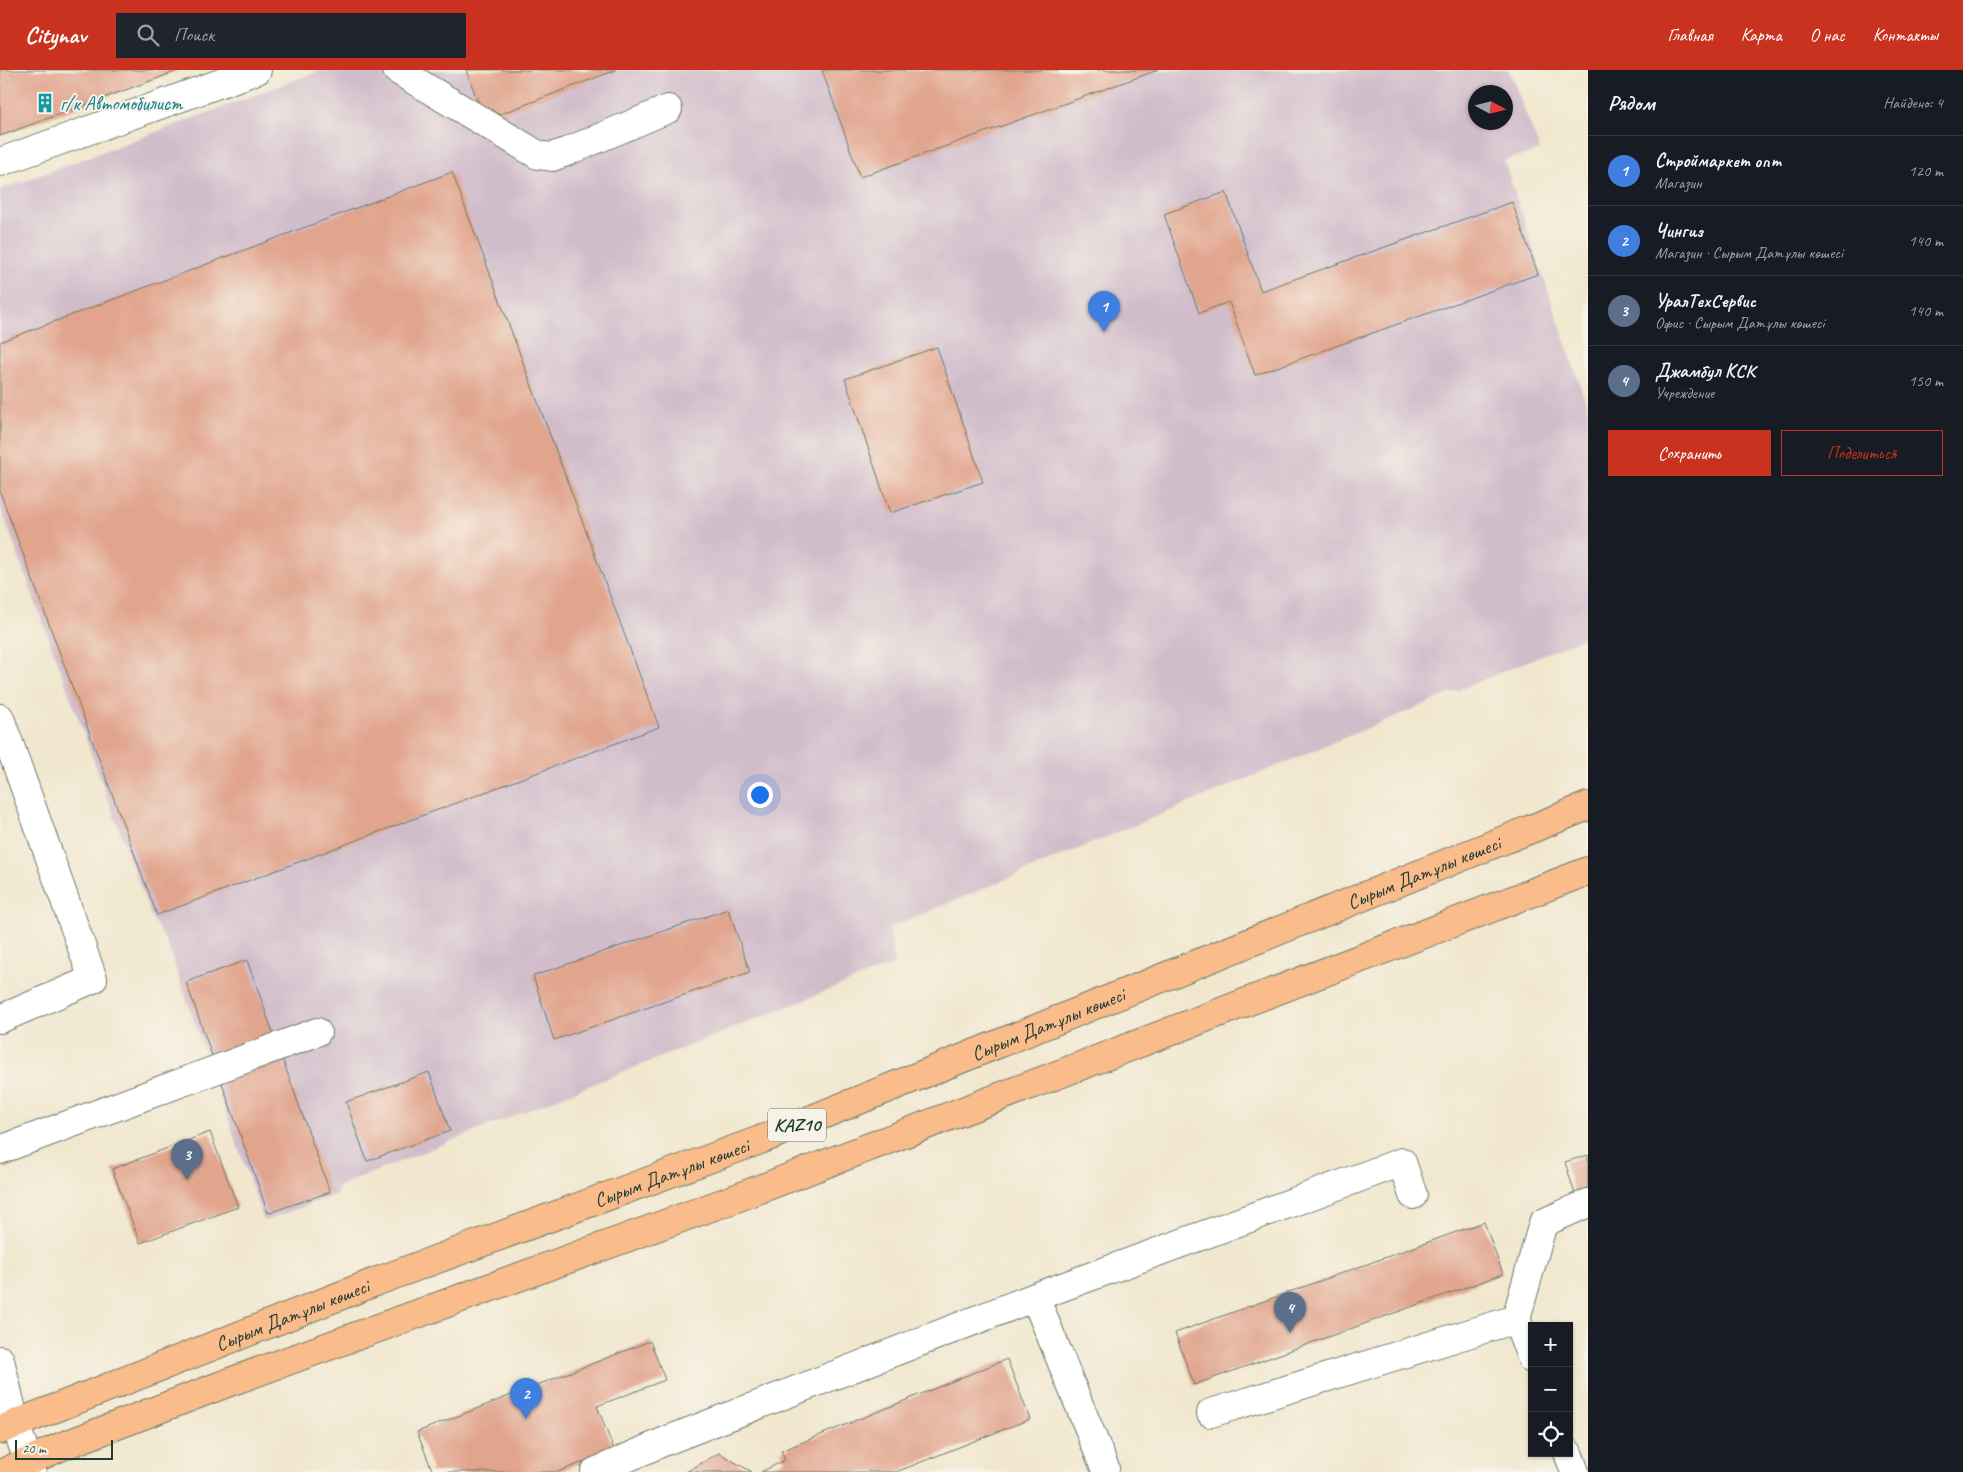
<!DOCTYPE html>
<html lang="ru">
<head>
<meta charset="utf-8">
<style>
	body { margin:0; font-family:Caveat,sans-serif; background:#20242c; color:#f1f3f6 }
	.controls { position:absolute; right:15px; bottom:15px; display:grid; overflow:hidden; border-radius:0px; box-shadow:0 1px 4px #0004 }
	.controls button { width:45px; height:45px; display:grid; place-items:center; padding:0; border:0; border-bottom:1px solid #363941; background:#171b24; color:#f1f3f6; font:25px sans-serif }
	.compass { position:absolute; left:1468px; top:15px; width:45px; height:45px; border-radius:50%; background:#171b24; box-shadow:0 1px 4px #0004; rotate:97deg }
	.scale { position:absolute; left:15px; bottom:12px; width:98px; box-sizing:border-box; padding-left:5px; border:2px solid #1f3d34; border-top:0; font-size:14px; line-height:18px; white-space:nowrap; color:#1f3d34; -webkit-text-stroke:4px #f7f3e8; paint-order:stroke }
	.you { position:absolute; left:759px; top:724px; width:18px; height:18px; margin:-12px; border:4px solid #fff; border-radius:50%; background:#1a73e8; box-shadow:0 0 0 8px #1a73e833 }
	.badge { display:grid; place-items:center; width:32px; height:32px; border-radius:50%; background:#c8321e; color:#fff; font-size:16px; font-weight:700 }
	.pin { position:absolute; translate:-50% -41px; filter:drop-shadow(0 1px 2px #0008) }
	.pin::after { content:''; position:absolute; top:26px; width:18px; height:15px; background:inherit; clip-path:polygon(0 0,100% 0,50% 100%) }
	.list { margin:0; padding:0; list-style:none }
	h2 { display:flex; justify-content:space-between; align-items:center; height:65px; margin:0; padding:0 20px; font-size:21px }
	h2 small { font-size:16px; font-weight:400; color:#9ea1a6 }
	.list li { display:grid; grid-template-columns:32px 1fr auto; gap:15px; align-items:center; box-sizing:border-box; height:70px; padding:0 20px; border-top:1px solid #363941 }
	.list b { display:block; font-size:19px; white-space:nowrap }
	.list p { margin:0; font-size:16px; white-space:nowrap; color:#9ea1a6 }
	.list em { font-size:16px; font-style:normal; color:#9ea1a6 }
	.actions { display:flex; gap:10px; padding:15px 20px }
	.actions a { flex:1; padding:11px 0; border:1px solid #c8321e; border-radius:0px; text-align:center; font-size:18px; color:#c8321e }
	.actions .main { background:#c8321e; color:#fff }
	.icon { flex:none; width:28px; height:28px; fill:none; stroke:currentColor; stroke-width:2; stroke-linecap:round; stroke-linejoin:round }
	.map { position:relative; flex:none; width:1588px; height:1402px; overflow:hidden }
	header { display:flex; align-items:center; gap:30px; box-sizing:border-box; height:70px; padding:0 25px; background:#c8321e; color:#fff }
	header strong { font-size:24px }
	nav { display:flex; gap:28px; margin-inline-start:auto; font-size:18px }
	.search { width:350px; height:45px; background:#20242c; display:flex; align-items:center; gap:12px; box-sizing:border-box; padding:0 18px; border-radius:0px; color:#9ea1a6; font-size:19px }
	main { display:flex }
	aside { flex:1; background:#171b24 }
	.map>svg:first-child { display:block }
</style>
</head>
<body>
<header>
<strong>Citynav</strong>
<div class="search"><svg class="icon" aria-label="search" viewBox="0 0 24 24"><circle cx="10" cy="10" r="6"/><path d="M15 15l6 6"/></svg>Поиск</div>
<nav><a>Главная</a><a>Карта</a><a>О нас</a><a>Контакты</a></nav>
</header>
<main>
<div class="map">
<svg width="1588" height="1402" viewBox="0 0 1588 1402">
	<rect width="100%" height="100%" fill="#f7f3e8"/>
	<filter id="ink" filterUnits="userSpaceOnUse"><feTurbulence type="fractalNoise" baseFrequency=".02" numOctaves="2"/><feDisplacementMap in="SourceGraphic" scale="10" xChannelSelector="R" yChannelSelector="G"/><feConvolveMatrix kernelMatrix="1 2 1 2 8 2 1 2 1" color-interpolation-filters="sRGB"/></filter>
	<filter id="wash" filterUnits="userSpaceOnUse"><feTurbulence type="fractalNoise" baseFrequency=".0096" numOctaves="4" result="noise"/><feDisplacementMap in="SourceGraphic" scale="20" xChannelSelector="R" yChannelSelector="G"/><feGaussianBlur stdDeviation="1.12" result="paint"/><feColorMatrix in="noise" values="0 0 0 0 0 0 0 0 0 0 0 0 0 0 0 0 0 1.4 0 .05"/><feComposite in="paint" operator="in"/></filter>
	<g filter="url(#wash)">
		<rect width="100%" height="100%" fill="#f1e7ce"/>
		<path fill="#d1bdca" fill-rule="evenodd" d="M322,0H1509L1540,80L1504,91L1588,339V566L889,858L894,894L351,1111L337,1118V1124L264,1151L166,871L151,846L0,436V120ZM1476,22H1506V52H1476Z"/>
		<g id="blocks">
			<path fill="#e1a58e" d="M0,0H180L0,66Z
				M466,0H616L485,50Z
				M822,0H1158L860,107Z
				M452,102L659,657L157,845L0,422V272Z
				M1226,122L1261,221L1512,132L1538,204L1255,305L1229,232L1199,243L1164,144Z
				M937,277L983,412L890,443L845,309Z
				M728,839L750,902L554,970L533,906Z
				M247,890L330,1122L268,1143L186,912Z
				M429,1002L450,1061L367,1091L346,1032Z
				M210,1062L238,1137L140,1173L112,1099Z
				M1588,1085V1120L1575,1124L1565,1092Z
				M1484,1152L1503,1204L1194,1315L1175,1263Z
				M650,1271L665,1310L597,1336L614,1380L558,1402H427L432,1400L417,1362Z
				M1007,1289L1030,1349L896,1402H761L785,1390L781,1381Z
				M719,1383L752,1402H686Z"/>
		</g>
	</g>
	<g filter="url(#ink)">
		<use href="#blocks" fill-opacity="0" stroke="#68786a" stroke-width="1"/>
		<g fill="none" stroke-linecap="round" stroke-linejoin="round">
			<defs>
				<path id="minor" d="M397,0L538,85L552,87L566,82L668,39
					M0,92L257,0
					M0,648L93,909L0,949
					M0,1080L317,962
					M1035,1227L1105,1398
					M1532,1289L1516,1249L1543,1153L1588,1133
					M0,1290L15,1353L32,1402
					M1211,1343L1516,1249
					M1568,1383L1575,1402
					M595,1402L663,1372L1035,1227L1402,1092L1413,1125"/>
				<g id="highway">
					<path id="s1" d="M0,1360L375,1212L760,1070L1588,736"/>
					<path d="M5,1402L60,1377L227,1313L739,1127L1588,801"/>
				</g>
			</defs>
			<use href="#minor" stroke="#68786a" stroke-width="30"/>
			<use href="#highway" stroke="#68786a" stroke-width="30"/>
			<use href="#minor" stroke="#fff" stroke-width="28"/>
			<use href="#highway" stroke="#f9bc8a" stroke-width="28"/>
		</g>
	</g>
	<defs>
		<symbol id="building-bare" viewBox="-9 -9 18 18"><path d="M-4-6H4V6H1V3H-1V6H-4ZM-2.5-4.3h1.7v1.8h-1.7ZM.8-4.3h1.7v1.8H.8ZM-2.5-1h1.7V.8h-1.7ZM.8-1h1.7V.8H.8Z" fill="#0f9aa8" stroke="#f7f3e8" stroke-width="2.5" paint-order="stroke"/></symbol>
	</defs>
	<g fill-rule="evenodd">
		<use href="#building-bare" x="31" y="19" width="28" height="28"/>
	</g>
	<g text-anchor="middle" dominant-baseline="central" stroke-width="4" stroke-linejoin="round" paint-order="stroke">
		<rect fill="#f7f3e8" stroke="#60746a" stroke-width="1" x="768" y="1038.5" width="58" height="33" rx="4"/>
		<g font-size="19" font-weight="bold" fill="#1f3d34">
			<text x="797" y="1055">KAZ10</text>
		</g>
		<g font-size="20" fill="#0d838f" stroke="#f7f3e8" text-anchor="start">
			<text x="60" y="33">г/к Автомобилист</text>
		</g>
		<g font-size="20" fill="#1f3d34" stroke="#f7f3e8">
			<text stroke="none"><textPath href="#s1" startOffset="1529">Сырым Датұлы көшесі</textPath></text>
			<text stroke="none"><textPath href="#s1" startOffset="1124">Сырым Датұлы көшесі</textPath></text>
			<text stroke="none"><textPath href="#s1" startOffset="719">Сырым Датұлы көшесі</textPath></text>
			<text stroke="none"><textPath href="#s1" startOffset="314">Сырым Датұлы көшесі</textPath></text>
		</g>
	</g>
</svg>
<div class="controls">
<button>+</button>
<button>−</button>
<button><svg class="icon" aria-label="locate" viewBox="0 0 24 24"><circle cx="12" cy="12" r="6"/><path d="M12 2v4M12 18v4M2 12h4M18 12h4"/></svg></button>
</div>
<svg class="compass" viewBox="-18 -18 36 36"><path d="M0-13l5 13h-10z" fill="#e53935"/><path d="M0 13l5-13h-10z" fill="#9ea1a6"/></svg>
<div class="scale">20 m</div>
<div class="you"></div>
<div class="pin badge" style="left:1104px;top:262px;background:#3f7fe0">1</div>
<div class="pin badge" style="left:526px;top:1349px;background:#3f7fe0">2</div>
<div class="pin badge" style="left:187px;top:1110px;background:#5c6f8a">3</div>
<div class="pin badge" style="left:1290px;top:1263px;background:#5c6f8a">4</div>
</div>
<aside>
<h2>Рядом<small>Найдено: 4</small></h2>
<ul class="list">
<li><span class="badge" style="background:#3f7fe0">1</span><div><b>Строймаркет опт</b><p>Магазин</p></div><em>120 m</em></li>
<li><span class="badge" style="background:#3f7fe0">2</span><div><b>Чингиз</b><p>Магазин · Сырым Датұлы көшесі</p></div><em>140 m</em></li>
<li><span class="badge" style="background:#5c6f8a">3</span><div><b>УралТехСервис</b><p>Офис · Сырым Датұлы көшесі</p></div><em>140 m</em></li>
<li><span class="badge" style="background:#5c6f8a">4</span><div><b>Джамбул КСК</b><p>Учреждение</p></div><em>150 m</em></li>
</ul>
<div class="actions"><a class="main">Сохранить</a><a>Поделиться</a></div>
</aside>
</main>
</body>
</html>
